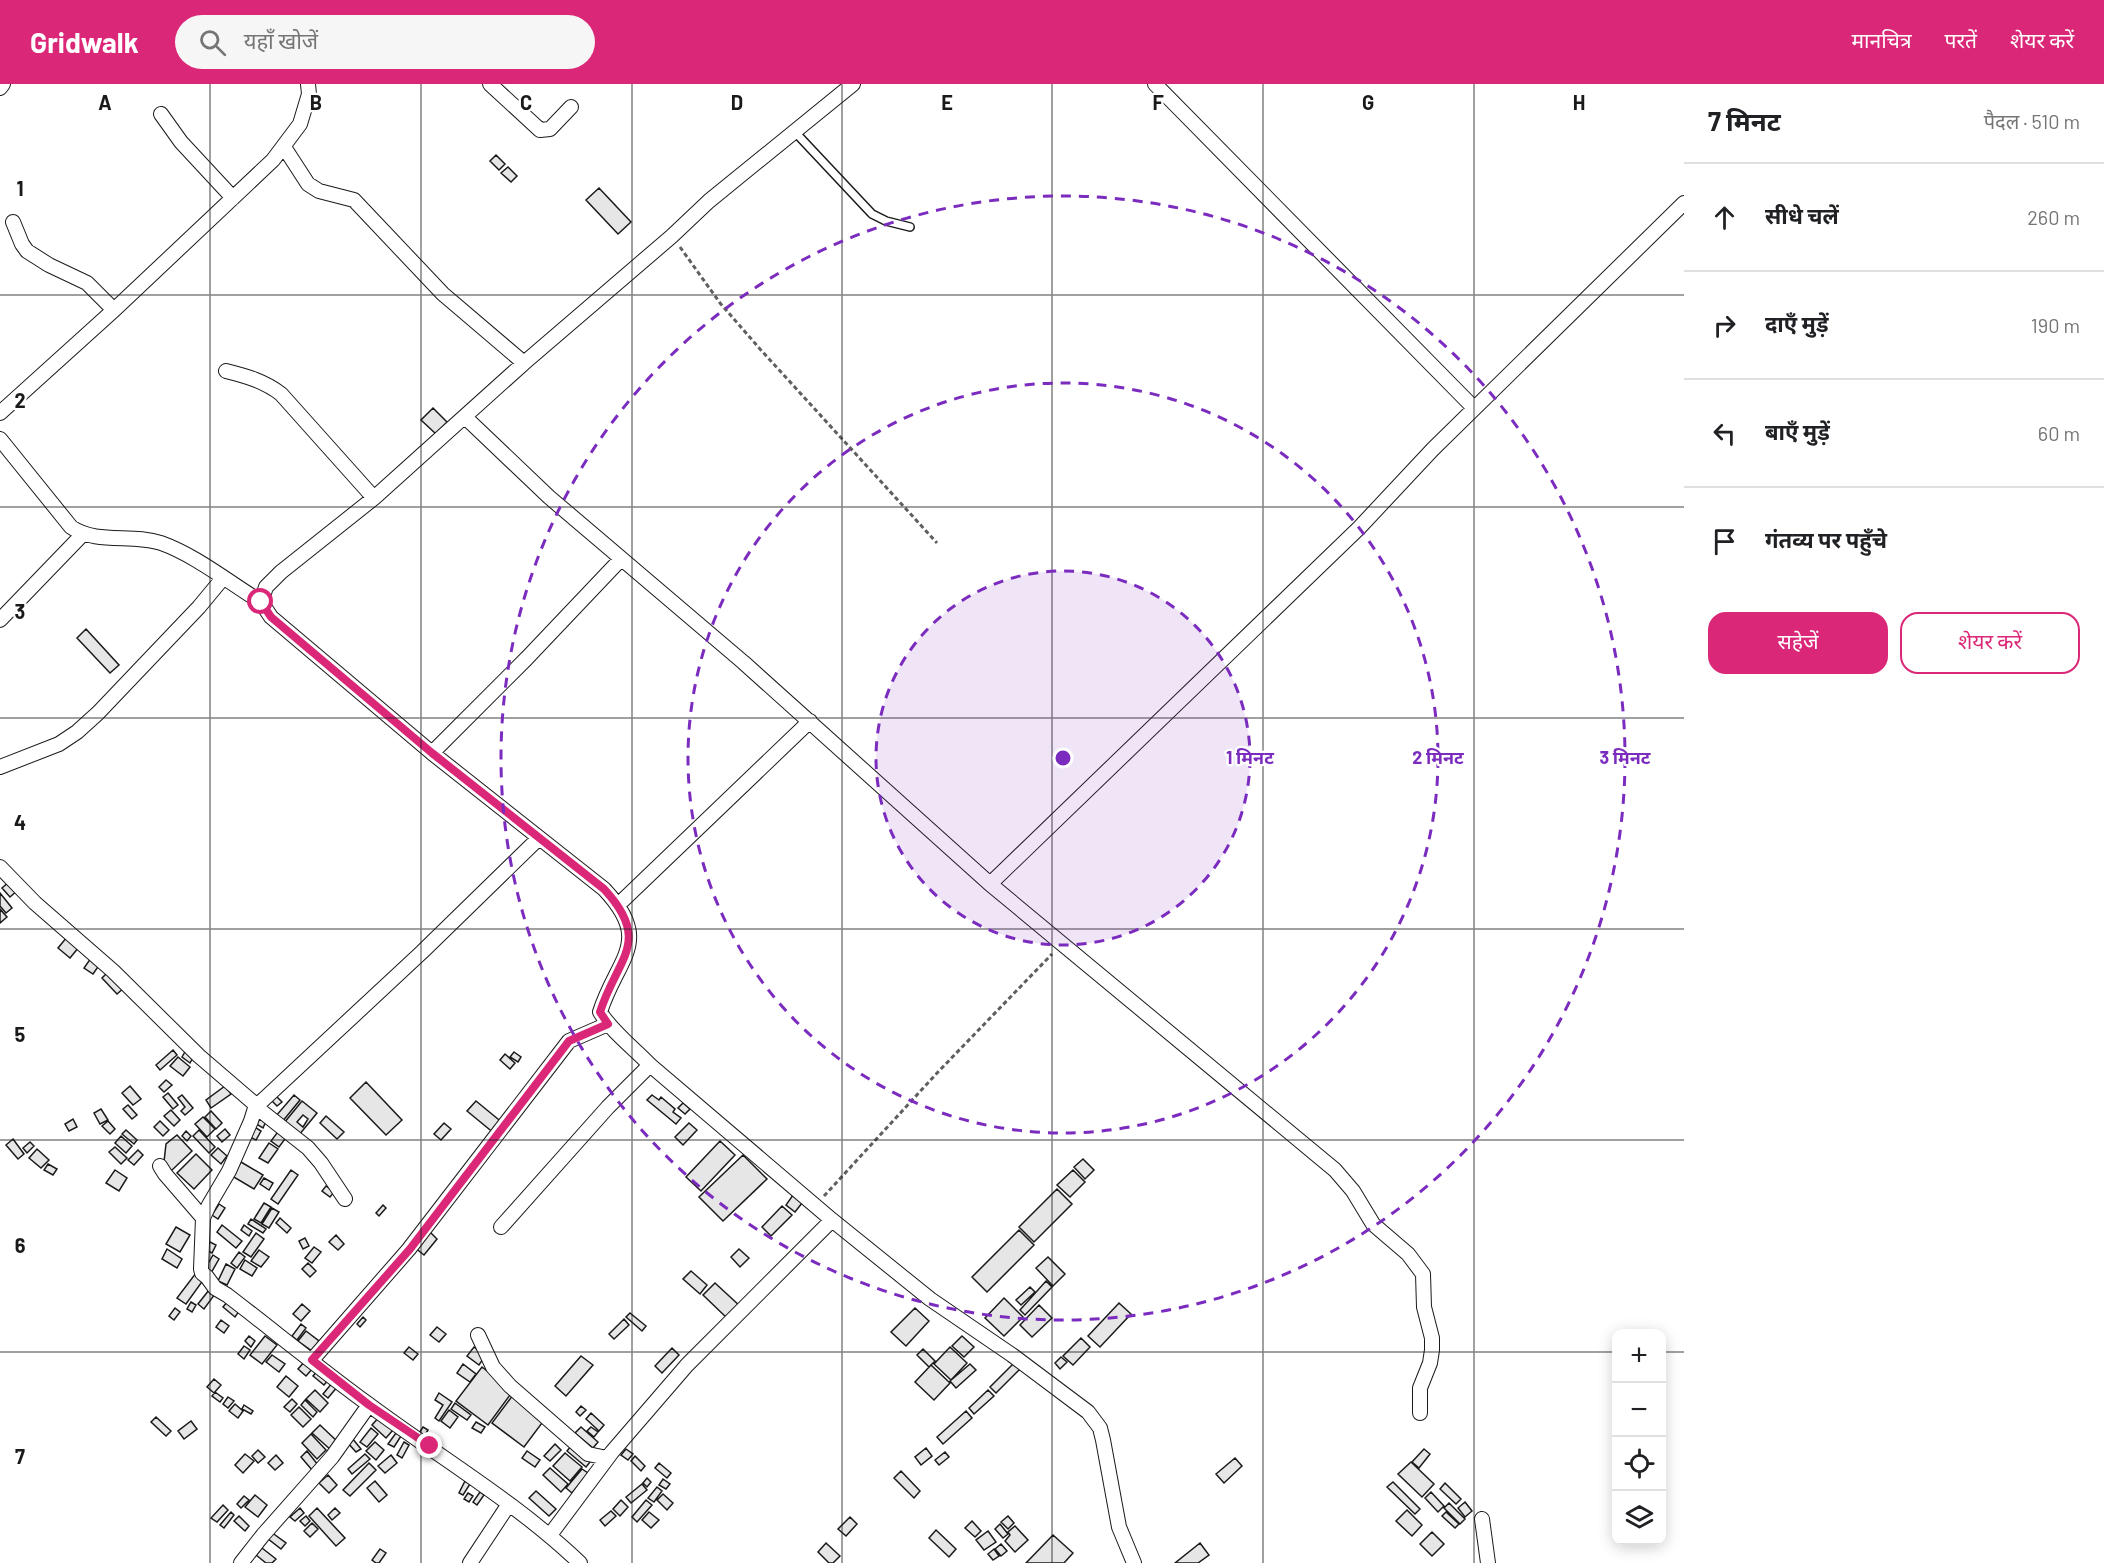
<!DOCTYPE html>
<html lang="hi">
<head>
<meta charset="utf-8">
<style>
	body { margin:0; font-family:Barlow,"Noto Sans Devanagari",sans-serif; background:#f6f6f6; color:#202124 }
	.controls { position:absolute; right:18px; bottom:18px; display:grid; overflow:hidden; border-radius:12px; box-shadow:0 3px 15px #0003 }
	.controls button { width:54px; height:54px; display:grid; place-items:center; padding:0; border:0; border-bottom:2px solid #e0e0e0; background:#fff; color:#202124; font:30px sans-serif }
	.stop { position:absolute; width:18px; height:18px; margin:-14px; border:4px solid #db2777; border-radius:50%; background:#fff }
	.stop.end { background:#db2777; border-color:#fff; box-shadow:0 2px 6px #0008 }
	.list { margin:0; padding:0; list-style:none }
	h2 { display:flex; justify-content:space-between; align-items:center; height:78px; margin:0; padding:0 24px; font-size:26px }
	h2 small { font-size:20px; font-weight:400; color:#757577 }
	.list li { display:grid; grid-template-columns:39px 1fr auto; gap:18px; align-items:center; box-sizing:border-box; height:108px; padding:0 24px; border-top:2px solid #e0e0e0 }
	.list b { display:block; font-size:22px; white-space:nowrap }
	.list em { font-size:20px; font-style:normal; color:#757577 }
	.actions { display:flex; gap:12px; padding:18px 24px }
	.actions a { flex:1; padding:14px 0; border:2px solid #db2777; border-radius:18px; text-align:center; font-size:21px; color:#db2777 }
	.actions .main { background:#db2777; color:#fff }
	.icon { flex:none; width:33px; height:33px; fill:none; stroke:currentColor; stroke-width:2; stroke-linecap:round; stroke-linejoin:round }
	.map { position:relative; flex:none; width:1684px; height:1479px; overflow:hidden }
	header { display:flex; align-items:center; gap:36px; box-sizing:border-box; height:84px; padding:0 30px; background:#db2777; color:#fff }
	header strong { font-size:28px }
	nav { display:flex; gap:33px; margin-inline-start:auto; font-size:21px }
	.search { width:420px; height:54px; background:#f6f6f6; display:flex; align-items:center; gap:15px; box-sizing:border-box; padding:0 21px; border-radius:33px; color:#757577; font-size:22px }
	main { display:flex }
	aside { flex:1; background:#fff }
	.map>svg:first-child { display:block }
</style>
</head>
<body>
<header>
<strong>Gridwalk</strong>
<div class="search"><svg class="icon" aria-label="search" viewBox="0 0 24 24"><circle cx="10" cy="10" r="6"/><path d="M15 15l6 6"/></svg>यहाँ खोजें</div>
<nav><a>मानचित्र</a><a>परतें</a><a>शेयर करें</a></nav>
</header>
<main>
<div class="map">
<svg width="1684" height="1479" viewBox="0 0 1684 1479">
	<rect width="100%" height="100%" fill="#fff"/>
	<path fill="#e6e6e6" stroke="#1a1a1a" stroke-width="1.5" fill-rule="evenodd" d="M496,71L505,80L499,86L490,77Z
		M508,83L517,92L511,98L501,89Z
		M599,104L631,138L618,150L586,116Z
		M433,324L447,338L436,350L421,336Z
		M86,545L119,581L110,589L77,554Z
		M10,797L18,806L10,813L2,804Z
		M0,809L12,824L6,829L0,822Z
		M0,825L7,833L0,839Z
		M67,853L79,863L70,874L58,864Z
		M91,874L100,880L93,890L84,884Z
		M109,887L125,903L117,910L102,894Z
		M173,966L177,971L160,986L156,981Z
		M186,966L194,972L190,979L182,973Z
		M514,968L521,973L518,978L510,973Z
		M505,970L515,979L510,985L500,976Z
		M178,973L190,983L183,992L170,982Z
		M166,996L172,1001L164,1008L159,1003Z
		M366,998L402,1036L386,1051L350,1014Z
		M130,1002L141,1015L133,1021L122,1009Z
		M225,1002L231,1010L211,1024L206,1016Z
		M168,1009L178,1021L173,1025L163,1013Z
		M274,1010L282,1018L277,1022L270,1015Z
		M182,1011L193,1024L185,1031L181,1027L185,1023L178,1014Z
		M294,1011L300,1016L282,1038L275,1033Z
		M652,1011L659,1016L661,1013L675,1025L673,1028L681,1034L676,1040L647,1016Z
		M302,1017L317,1029L299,1051L284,1039ZM303,1031L308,1035L303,1043L297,1038Z
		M476,1017L504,1040L495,1050L467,1027Z
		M683,1019L690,1025L685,1030L678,1024Z
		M128,1021L137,1031L132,1035L123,1025Z
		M101,1025L108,1036L100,1040L94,1029Z
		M171,1026L180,1036L174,1042L164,1032Z
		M211,1027L222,1039L216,1045L205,1033Z
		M257,1030L267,1035L263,1044L253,1038Z
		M326,1032L344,1048L337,1055L320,1039Z
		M203,1033L215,1045L207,1053L195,1040Z
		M73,1035L77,1043L69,1047L65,1040Z
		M108,1037L115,1045L110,1050L102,1042Z
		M160,1037L169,1046L163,1052L154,1043Z
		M444,1039L451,1045L441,1056L434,1050Z
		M689,1039L697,1046L683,1061L675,1053Z
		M253,1042L261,1047L256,1056L248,1052Z
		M225,1045L230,1051L222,1058L217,1052Z
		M280,1045L288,1051L279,1063L271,1057Z
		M126,1046L137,1056L134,1060L122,1050Z
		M199,1046L215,1063L209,1069L193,1052Z
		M186,1047L191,1052L187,1057L182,1052Z
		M177,1051L192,1067L171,1087L164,1078L166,1060Z
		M121,1052L132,1062L126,1069L115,1059Z
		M13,1055L24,1070L18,1075L6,1061Z
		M720,1057L735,1071L701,1107L686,1093Z
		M30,1058L34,1062L27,1069L23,1064Z
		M269,1059L278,1065L268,1079L259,1074Z
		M115,1063L127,1074L121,1080L109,1068Z
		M218,1064L227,1072L221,1080L211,1071Z
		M37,1065L49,1076L41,1084L29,1074Z
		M138,1066L143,1071L134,1081L128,1076Z
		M196,1070L212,1086L194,1105L177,1089Z
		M743,1071L767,1095L723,1137L699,1113Z
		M1083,1075L1094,1086L1085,1095L1074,1083Z
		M241,1078L263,1091L254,1105L232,1092Z
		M48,1080L57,1085L53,1091L44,1086Z
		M115,1086L127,1094L119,1107L106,1099Z
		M291,1086L298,1091L278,1120L271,1115Z
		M1073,1086L1085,1098L1070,1113L1057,1101Z
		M264,1094L273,1099L269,1106L260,1100Z
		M326,1102L334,1108L330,1113L322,1107Z
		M1057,1105L1072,1120L1034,1158L1019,1143Z
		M793,1111L802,1119L795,1128L786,1121Z
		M264,1119L271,1123L261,1139L254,1135Z
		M219,1120L225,1124L218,1135L212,1131Z
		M383,1121L386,1124L379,1132L376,1129Z
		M782,1122L792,1131L771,1152L762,1143Z
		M272,1124L279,1128L269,1144L262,1140Z
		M280,1134L291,1144L287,1149L276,1139Z
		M251,1135L266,1145L263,1149L248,1140Z
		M222,1141L242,1157L236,1164L217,1148Z
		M244,1141L252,1147L249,1152L241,1146Z
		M176,1143L190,1151L180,1168L166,1160Z
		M428,1146L437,1155L424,1171L414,1163Z
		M1019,1146L1034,1161L987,1208L972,1193Z
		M256,1149L264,1155L251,1173L243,1168Z
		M336,1151L344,1160L338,1166L329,1158Z
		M305,1154L309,1162L303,1165L299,1157Z
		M208,1157L216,1161L212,1169L204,1165Z
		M314,1163L321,1168L312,1179L305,1174Z
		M167,1165L182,1175L177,1184L162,1175Z
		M739,1165L749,1174L740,1183L731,1173Z
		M259,1166L269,1173L261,1183L251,1177Z
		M239,1168L245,1173L237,1184L231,1179Z
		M213,1171L219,1175L211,1189L205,1185Z
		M1048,1173L1065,1190L1053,1202L1036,1184Z
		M245,1176L257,1184L252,1192L240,1185Z
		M308,1179L316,1187L310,1193L302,1185Z
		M226,1180L235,1185L227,1201L218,1197Z
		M691,1187L707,1201L700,1210L683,1195Z
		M196,1189L204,1195L186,1220L177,1214Z
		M1046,1197L1052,1203L1025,1231L1020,1226Z
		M715,1199L741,1223L729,1236L703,1211Z
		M1030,1203L1035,1208L1021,1221L1016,1216Z
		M209,1206L215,1210L204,1225L198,1220Z
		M1004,1214L1023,1233L1004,1252L985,1234Z
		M228,1217L240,1226L235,1233L223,1223Z
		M191,1218L196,1221L192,1228L187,1225Z
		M1119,1219L1131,1230L1100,1263L1088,1252Z
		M302,1220L310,1227L301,1237L293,1230Z
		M1039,1221L1052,1234L1032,1253L1020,1241Z
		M175,1224L180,1228L174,1236L169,1232Z
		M915,1224L929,1237L906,1262L891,1248Z
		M630,1229L646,1242L642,1247L626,1233Z
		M363,1233L366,1236L360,1243L357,1240Z
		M624,1235L629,1241L614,1255L609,1250Z
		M221,1236L229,1242L224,1249L216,1243Z
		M301,1240L306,1244L297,1256L292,1252Z
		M437,1243L446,1250L439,1258L430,1251Z
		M306,1247L319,1257L312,1267L298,1257Z
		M249,1252L255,1257L251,1263L245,1257Z
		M265,1252L277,1261L262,1280L250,1271Z
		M962,1252L974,1263L964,1273L952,1262Z
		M1081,1254L1090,1263L1073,1281L1063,1272Z
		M244,1262L250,1266L244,1275L238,1270Z
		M409,1263L418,1270L413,1276L404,1269Z
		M474,1263L485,1272L479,1281L467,1272Z
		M950,1263L967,1279L951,1296L934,1280Z
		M672,1264L679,1271L662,1289L655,1282Z
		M923,1265L935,1277L929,1283L917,1271Z
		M272,1271L285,1280L279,1288L266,1278Z
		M581,1272L593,1281L566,1312L555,1302Z
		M1061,1273L1067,1278L1060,1285L1055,1279Z
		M306,1276L314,1283L306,1292L298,1285Z
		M1015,1278L1021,1284L996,1309L990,1303Z
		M463,1280L476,1290L470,1298L457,1289Z
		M970,1280L976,1286L956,1304L950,1297Z
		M931,1281L950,1299L934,1316L915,1298Z
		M482,1283L513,1307L488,1341L456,1317Z
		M319,1285L330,1294L324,1301L313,1292Z
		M286,1292L298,1302L289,1313L277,1303Z
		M214,1295L221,1301L214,1309L207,1303Z
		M333,1298L338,1302L328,1314L323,1310Z
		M315,1306L328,1319L320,1328L306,1315Z
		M988,1306L994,1312L974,1330L969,1324Z
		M215,1308L223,1314L220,1318L212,1312Z
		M439,1309L452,1318L439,1337L435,1334L443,1321L435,1316Z
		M513,1311L545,1335L524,1363L492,1339Z
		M228,1313L234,1317L228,1324L223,1320Z
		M292,1315L297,1320L290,1328L284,1323Z
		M305,1316L317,1328L313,1333L301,1321Z
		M455,1319L471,1331L467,1336L451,1325Z
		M235,1320L243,1327L238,1334L229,1327Z
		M244,1321L253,1327L251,1330L242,1325Z
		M581,1322L586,1326L580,1332L576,1328Z
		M299,1323L311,1335L303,1343L291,1331Z
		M449,1326L458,1333L450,1344L441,1337Z
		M966,1327L972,1334L943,1360L937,1353Z
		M591,1329L604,1341L599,1347L586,1335Z
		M156,1333L171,1347L166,1352L151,1338Z
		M379,1333L393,1346L386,1354L372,1341Z
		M191,1337L197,1345L184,1355L178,1347Z
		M476,1338L485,1343L481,1349L472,1344Z
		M320,1341L339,1359L332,1367L312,1349Z
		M423,1343L428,1346L423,1354L418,1351Z
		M581,1343L598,1358L593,1364L575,1349Z
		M591,1343L598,1348L594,1353L587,1347Z
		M371,1344L378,1350L367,1363L360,1358Z
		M396,1349L401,1352L394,1363L388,1360Z
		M311,1350L326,1366L317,1375L302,1359Z
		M352,1354L361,1365L356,1368L347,1358Z
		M375,1358L384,1366L376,1376L366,1367Z
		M404,1358L409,1361L402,1374L397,1371Z
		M555,1360L561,1366L550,1377L544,1372Z
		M571,1362L590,1378L586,1383L567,1367Z
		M926,1364L932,1372L921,1381L915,1373Z
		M626,1365L633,1370L628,1376L621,1371Z
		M1424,1365L1430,1370L1419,1384L1412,1378Z
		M258,1366L265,1373L258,1379L252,1372Z
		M307,1367L318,1381L312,1386L301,1373Z
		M527,1367L540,1376L535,1383L522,1374Z
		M945,1368L949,1373L939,1381L935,1376Z
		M565,1369L582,1383L570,1397L553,1382Z
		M245,1370L254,1377L243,1389L235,1381Z
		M365,1370L370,1375L352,1390L348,1385Z
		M276,1371L283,1379L275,1386L268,1379Z
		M391,1371L397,1379L385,1389L378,1382Z
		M635,1372L645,1382L641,1387L631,1377Z
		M1235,1374L1242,1382L1224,1399L1216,1390Z
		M1411,1378L1434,1400L1422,1413L1398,1390Z
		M369,1379L376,1386L350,1412L343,1406Z
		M659,1379L671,1389L667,1394L655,1384Z
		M550,1384L568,1400L561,1408L543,1391Z
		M582,1385L588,1389L572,1409L566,1404Z
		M901,1387L920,1407L914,1414L894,1394Z
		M328,1391L337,1401L329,1409L319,1399Z
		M647,1394L651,1398L647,1403L643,1399Z
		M663,1395L670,1400L666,1405L659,1401Z
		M375,1397L387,1411L379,1418L367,1404Z
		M465,1397L470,1400L463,1411L459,1409Z
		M1393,1398L1420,1425L1415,1430L1387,1403Z
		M1445,1399L1461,1415L1456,1420L1440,1405Z
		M642,1400L647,1406L631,1419L626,1413Z
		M657,1403L662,1407L654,1418L648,1414Z
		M536,1407L556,1425L549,1432L529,1414Z
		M480,1408L484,1411L477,1421L473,1418Z
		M1431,1408L1444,1422L1438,1428L1425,1414Z
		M468,1409L473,1412L469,1418L464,1415Z
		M663,1410L673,1419L667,1426L657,1416Z
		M255,1411L267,1421L258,1433L245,1423Z
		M244,1412L249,1416L241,1424L237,1420Z
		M621,1416L628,1423L620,1432L613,1425Z
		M646,1416L652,1421L637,1438L632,1433Z
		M1465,1418L1472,1427L1465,1433L1458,1424Z
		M1449,1419L1465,1435L1460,1440L1444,1424Z
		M223,1421L228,1426L217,1438L211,1434Z
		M300,1424L304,1429L295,1437L290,1433Z
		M317,1424L345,1454L336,1462L309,1432Z
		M335,1424L340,1429L332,1436L328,1431Z
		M1407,1426L1422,1441L1412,1452L1396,1437Z
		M611,1427L616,1432L605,1442L600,1436Z
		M231,1428L234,1431L224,1444L220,1441Z
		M649,1428L659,1436L651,1444L642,1436Z
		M1446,1428L1459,1440L1455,1444L1442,1432Z
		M239,1432L249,1442L245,1447L234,1437Z
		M306,1432L310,1437L305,1442L300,1437Z
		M1008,1432L1014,1439L1008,1445L1001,1438Z
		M850,1433L857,1440L846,1452L838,1445Z
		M972,1437L981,1447L975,1453L965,1444Z
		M312,1439L318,1445L310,1453L304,1447Z
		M1000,1440L1008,1450L1003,1454L995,1445Z
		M1015,1442L1028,1456L1015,1468L1005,1457L1010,1451L1008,1448Z
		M936,1446L956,1465L949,1473L929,1454Z
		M988,1447L996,1458L984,1466L976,1456Z
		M271,1448L286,1459L281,1465L267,1454Z
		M1432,1448L1444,1460L1432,1472L1420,1460Z
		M1053,1451L1073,1469L1064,1479H1026Z
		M826,1459L840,1472L833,1479H829L818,1468Z
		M1200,1459L1209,1471L1198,1479H1175Z
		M1001,1460L1007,1467L1001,1472L995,1465Z
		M262,1464L276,1475L272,1479H266L256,1471Z
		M380,1465L386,1469L379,1479H376L372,1476Z
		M994,1465L999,1472L993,1476L988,1470Z"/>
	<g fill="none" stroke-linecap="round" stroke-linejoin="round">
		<defs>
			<path id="service" d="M794,47L872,130L886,137L910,143"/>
			<path id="minor" d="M490,0L540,46L550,45L571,23
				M853,0L709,117L672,152L524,279L374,414L281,488L266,503L261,518L271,533L432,669L604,805C654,858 617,874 600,928C612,948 634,964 650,981L832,1136L930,1215L1012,1271L1088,1328L1100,1344L1103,1356L1119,1443L1134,1479
				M1155,0L1474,324
				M0,4L3,0
				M161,30L181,58L233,114
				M284,63L308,100L319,107L354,116L443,210L524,279
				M13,138L22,160L27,167L49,181L87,199L114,226
				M226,287C246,292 264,297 281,310L374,414
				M0,329L114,226L273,76L300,40L309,10L308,0
				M465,333L549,413L743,578L990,800L1335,1086L1353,1107L1373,1140L1408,1170L1423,1190L1424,1223L1432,1254V1266L1430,1279L1420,1304V1329
				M0,355L71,443C97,461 132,449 161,459C195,471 230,499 261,518
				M0,536L83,450
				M432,669L527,574L621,475
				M0,683L59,660L77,648L98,629L199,523L223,494
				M539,754L422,868L262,1017L256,1021L251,1037L229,1087L209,1121L203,1134L201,1185L202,1189L207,1193L215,1204L227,1211C274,1247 320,1285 368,1320C439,1373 516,1418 580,1479
				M0,783L35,819L113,887L199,972L256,1021
				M990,800L1359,444L1433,365L1684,119
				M619,820L810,637
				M256,1023L308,1064L321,1079L345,1115
				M160,1082L165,1090L203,1134
				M501,1143L608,1023L650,981
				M478,1251L493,1283L510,1302L588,1370L607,1374
				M312,1276L409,1165L569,957L608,940
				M1482,1435L1488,1479
				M550,1451L612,1368L687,1281L832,1136
				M241,1479L263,1451L332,1373L369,1321
				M470,1479L509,1420"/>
		</defs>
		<use href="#service" stroke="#1a1a1a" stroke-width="10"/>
		<use href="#minor" stroke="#1a1a1a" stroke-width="16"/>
		<path stroke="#5f5f5f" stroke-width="3" stroke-dasharray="4.5 3" stroke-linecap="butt" d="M680,163L720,219L760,265L937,459
			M824,1112L938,988L1052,870"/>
		<use href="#service" stroke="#fff" stroke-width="7"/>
		<use href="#minor" stroke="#fff" stroke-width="14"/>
	</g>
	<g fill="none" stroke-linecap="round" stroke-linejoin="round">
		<path stroke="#db2777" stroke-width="8" d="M261,518L271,533L432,669L604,805C653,858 617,874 600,928L608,940L569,957L410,1165L312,1276L369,1321L430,1362"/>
	</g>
	<path fill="none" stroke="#1a1a1a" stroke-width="1.5" stroke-opacity="0.55" d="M210,0V1479M421,0V1479M632,0V1479M842,0V1479M1052,0V1479M1263,0V1479M1474,0V1479M0,211H1684M0,423H1684M0,634H1684M0,845H1684M0,1056H1684M0,1268H1616M1662,1268H1684"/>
	<circle cx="1063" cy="674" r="187" fill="#7b2cbf" fill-opacity=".12"/>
	<g fill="none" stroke="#7b2cbf" stroke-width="3" stroke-dasharray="10 8">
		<circle cx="1063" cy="674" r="187"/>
		<circle cx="1063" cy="674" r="375"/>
		<circle cx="1063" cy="674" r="562"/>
	</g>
	<g font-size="20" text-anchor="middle" font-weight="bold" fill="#1a1a1a" stroke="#fff" stroke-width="4.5" stroke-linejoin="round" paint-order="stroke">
		<text x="105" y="26">A</text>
		<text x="316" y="26">B</text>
		<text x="526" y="26">C</text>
		<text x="737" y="26">D</text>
		<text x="947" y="26">E</text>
		<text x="1158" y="26">F</text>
		<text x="1368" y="26">G</text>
		<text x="1579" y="26">H</text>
		<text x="20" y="112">1</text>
		<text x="20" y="324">2</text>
		<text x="20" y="535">3</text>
		<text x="20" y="746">4</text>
		<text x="20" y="958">5</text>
		<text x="20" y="1169">6</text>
		<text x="20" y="1380">7</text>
	</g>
	<circle cx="1063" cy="674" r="9" fill="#7b2cbf" stroke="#fff" stroke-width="3"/>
	<g font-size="18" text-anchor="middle" font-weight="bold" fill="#7b2cbf" stroke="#fff" stroke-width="4.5" stroke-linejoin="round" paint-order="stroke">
		<text x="1250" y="680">1 मिनट</text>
		<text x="1438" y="680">2 मिनट</text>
		<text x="1625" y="680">3 मिनट</text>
	</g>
</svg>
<div class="controls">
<button>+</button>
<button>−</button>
<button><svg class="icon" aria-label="locate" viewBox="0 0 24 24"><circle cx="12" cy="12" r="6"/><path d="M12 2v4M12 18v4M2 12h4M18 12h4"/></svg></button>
<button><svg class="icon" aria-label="layers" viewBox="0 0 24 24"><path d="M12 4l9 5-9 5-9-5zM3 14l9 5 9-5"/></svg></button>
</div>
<div class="stop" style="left:261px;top:518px"></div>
<div class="stop end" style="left:430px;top:1362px"></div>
</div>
<aside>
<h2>7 मिनट<small>पैदल · 510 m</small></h2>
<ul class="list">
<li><svg class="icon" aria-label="ahead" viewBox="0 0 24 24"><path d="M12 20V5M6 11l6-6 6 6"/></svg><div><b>सीधे चलें</b></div><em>260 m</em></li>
<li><svg class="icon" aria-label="right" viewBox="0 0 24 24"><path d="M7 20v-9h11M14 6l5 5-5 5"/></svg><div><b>दाएँ मुड़ें</b></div><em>190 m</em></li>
<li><svg class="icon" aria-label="left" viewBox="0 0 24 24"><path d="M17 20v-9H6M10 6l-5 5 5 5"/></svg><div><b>बाएँ मुड़ें</b></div><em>60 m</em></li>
<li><svg class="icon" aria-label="arrive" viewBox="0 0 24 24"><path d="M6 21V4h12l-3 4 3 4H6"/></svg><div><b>गंतव्य पर पहुँचे</b></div></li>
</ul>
<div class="actions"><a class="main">सहेजें</a><a>शेयर करें</a></div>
</aside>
</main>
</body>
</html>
